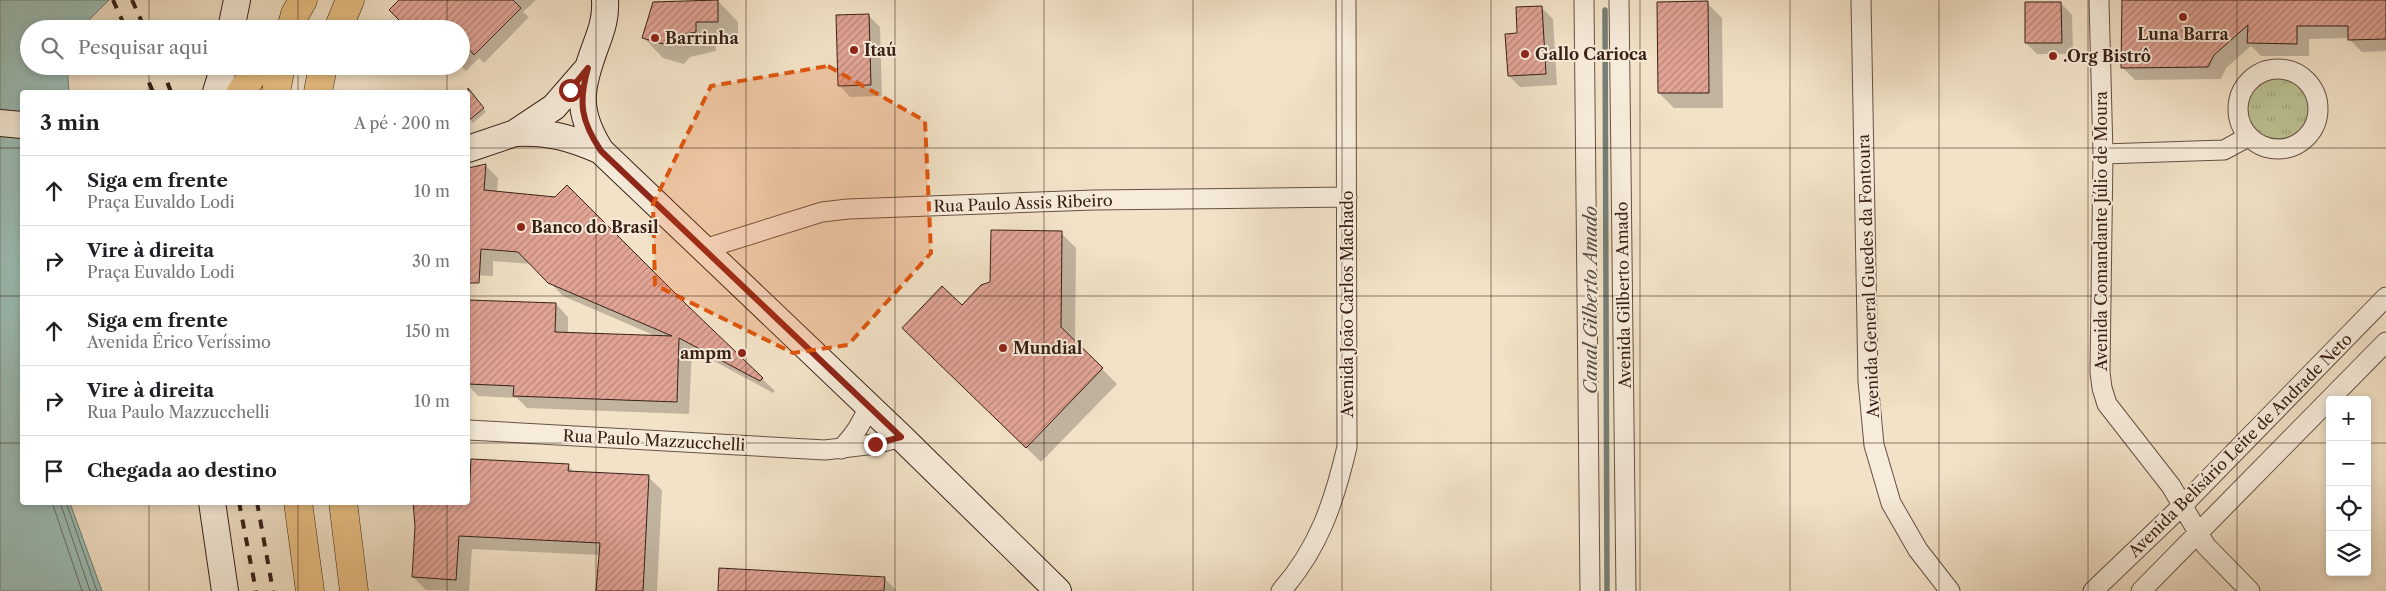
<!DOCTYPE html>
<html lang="pt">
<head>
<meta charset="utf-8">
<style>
	body { margin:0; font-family:"Libre Caslon Text",serif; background:#f2f2f2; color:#202124 }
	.controls { position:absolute; right:15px; bottom:15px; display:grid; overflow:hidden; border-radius:5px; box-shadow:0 2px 8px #0003 }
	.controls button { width:45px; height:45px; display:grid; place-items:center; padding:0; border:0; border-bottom:1px solid #e0e0e0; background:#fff; color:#202124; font:25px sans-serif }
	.stop { position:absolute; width:15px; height:15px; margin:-11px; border:4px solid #8f2418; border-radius:50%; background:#fff }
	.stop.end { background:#8f2418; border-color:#fff; box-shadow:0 1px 5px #0008 }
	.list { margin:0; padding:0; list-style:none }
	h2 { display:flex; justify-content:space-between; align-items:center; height:65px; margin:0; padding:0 20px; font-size:21px }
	h2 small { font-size:16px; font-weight:400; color:#757577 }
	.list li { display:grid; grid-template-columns:32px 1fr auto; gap:15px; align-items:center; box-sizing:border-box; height:70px; padding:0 20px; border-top:1px solid #e0e0e0 }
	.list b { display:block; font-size:19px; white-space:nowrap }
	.list p { margin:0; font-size:16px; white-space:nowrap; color:#757577 }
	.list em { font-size:16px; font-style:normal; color:#757577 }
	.icon { flex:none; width:28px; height:28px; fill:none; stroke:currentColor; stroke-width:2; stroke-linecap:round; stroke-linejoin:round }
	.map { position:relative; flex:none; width:2386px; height:591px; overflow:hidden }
	.search { position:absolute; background:#fff; box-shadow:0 2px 8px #0003; left:20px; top:20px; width:450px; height:55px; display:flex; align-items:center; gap:12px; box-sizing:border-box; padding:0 18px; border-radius:28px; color:#757577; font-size:19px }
	.panel { position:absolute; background:#fff; box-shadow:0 2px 8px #0003; left:20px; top:90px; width:450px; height:415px; border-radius:5px }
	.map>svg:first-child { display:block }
</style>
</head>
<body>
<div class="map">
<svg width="2386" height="591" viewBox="0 0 2386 591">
	<defs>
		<pattern id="park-tufts" width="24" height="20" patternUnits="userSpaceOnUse" patternTransform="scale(1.25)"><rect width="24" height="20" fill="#bcc394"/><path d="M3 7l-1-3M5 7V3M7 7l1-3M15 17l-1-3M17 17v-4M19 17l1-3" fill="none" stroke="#a2a77f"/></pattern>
		<pattern id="building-hatch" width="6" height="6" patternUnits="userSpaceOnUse" patternTransform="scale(1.25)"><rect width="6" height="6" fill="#e1a495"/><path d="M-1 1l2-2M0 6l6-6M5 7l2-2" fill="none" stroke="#b78579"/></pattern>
	</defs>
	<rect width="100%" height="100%" fill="#f2e2c7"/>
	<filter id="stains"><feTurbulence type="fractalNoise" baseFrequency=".004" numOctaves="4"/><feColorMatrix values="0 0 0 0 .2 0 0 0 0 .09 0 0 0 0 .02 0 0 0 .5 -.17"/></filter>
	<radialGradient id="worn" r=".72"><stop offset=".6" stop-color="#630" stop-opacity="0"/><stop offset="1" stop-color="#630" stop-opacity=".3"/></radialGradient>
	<path fill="url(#park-tufts)" stroke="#7a7256" d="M2246 107a32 32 0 1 1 64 0a32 32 0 1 1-64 0Z"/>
	<path fill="#9bbeb6" stroke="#747f76" d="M0,0H109L87,22L84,29H29V66H67L69,92H22V502L70,503L102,591H0Z"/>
	<path fill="#0003" d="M401,0H536L523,12L529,17L484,63L479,58L466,71L461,66V29Z
		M2123,0H2386V51L2362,52L2348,38L2309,39V56H2261L2251,46L2226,68L2221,79L2135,80L2122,67Z
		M718,1L738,22V41L715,42L716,51L690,57L684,64L663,58L643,37Z
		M1707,3L1722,18L1723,108H1674L1659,93Z
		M2061,3L2072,15L2073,54H2037L2026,43Z
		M1541,7L1553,19L1557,85L1520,87L1509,76Z
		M869,16L880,27L882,96L850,97L839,85Z
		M474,97L486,112L473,123L468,117V103Z
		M485,165L498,178L497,193L689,309L775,391L773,393L692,349L689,414L527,408L517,398L478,396L468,385L469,301L556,304L568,317V334L658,337L563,296L532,264L493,261V276L468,275V170Z
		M1061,233L1076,248L1075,342L1117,384L1041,462L919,343L991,283Z
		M568,466L575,473L648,477L662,490L657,591H597L600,555L472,549L469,591L426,590L413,577L468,502V467Z
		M884,578L897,591H719Z"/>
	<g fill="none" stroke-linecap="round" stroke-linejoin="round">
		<path stroke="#6a6f66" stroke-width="1" d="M52,502L82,591
			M60,502L90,591
			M66,502L97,591"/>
		<path stroke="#747f76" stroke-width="5.5" d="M1605,10L1607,591"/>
	</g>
	<path fill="url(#building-hatch)" stroke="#392017" d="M399,0H513L521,8L474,55L469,49L461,57V29H408L389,10Z
		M718,0V22H696V32L670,37L663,44L642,38L653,2Z
		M2122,0H2386V39L2348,40V26H2297V44L2247,43L2248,25L2214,55L2208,67L2121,68Z
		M1708,1L1709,93H1658L1657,2Z
		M2025,2H2061L2062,43H2025Z
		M1542,6L1546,74L1508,76L1505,34L1517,33L1516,7Z
		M869,14L871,85L838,86L836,15Z
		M468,88L484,108L468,121Z
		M486,164L484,190L555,197L567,185L688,306L763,378L760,381L679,338L677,402L513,396L514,386L468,384V300L556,303L555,332L672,336L548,283L518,252L481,249L479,283H468V168Z
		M991,230L1062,231L1061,327L1103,368L1026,448L902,328L942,286L962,305L981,285L990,282Z
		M471,459L569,464L568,471L649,475L643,591H596L600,543L459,536L456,580L412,577L415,527L413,502H469Z
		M719,568L885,577L884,591H718Z"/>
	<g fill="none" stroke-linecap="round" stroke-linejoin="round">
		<defs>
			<path id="minor" d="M1584,0L1590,591
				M1619,0L1626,591
				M1861,0L1868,381L1874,445L1891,503L1918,550L1950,591
				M2099,0L2103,154L2100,372L2102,388L2107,404L2171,486L2206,546L2250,591
				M2238 109a40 40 0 1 1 80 0a40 40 0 1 1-80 0Z
				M2103,154L2224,150L2248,137
				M704,249L822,212L848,209L1094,200L1347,197
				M468,430L825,450L875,444L901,437
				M841,449C854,435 863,423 868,406
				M1281,591C1319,548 1334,502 1347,447L1346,0
				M2093,591L2183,505L2386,297
				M2141,591L2386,342"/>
			<path id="secondary" d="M605,0C606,17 602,29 596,45C580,88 575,110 601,151L901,437L1058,591
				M231,29L237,0
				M216,92L224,66
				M0,123L22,125
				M515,133C547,131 572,138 601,151
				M468,149L515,133L554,107L587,69
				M212,502L225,591"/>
			<path id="trunk" d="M291,29L295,14L303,0
				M338,29L350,0
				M241,92L259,66
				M276,92L281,66
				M318,92L323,66
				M298,502L310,591
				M343,502L354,591"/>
		</defs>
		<use href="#minor" stroke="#675043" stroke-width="21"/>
		<use href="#secondary" stroke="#392017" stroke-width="28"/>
		<use href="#trunk" stroke="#392017" stroke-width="29"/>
		<use href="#minor" stroke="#f7ecdb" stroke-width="19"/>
		<use href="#secondary" stroke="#f7ecdb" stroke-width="26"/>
		<use href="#trunk" stroke="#e9c184" stroke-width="28"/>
		<path stroke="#392017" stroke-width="4" stroke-dasharray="9 9" stroke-linecap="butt" d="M113,0L126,29
			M132,0L145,29
			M142,66L153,92
			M161,66L171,92
			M239,502L256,591
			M257,502L273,591"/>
	</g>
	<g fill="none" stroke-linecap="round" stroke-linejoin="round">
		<path stroke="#8f2418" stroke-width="6" d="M570,90L588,68C578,103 581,121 601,151L901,437L875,444"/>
	</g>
	<path fill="#df560d" fill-opacity="0.2" stroke="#df560d" stroke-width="4" stroke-dasharray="10 6" stroke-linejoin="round" d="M828,66L925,121L931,253L848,345L793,353L655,285L653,204L711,86Z"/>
	<path fill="none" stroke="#392017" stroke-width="1" stroke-opacity="0.55" d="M149,0V29M298,0V29M447,0V29M596,0V591M746,0V591M895,0V591M1044,0V591M1193,0V591M1342,0V591M1491,0V591M1640,0V591M1790,0V591M1939,0V591M2088,0V591M2237,0V591M149,66V92M298,66V92M447,66V92M0,148H22M468,148H2386M0,296H22M468,296H2386M0,443H22M468,443H2330M2367,443H2386M149,502V591M298,502V591M447,502V591"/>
	<g fill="#8f2418" stroke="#f7ecdb" stroke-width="2">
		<circle cx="2183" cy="17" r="5"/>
		<circle cx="655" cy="38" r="5"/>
		<circle cx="854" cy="50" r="5"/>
		<circle cx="1525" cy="54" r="5"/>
		<circle cx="2053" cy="56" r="5"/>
		<circle cx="521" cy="227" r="5"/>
		<circle cx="1003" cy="348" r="5"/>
		<circle cx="742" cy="353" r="5"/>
	</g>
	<g text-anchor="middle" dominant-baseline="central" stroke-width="4" stroke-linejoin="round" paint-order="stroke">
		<g font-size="16" font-weight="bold" fill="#392017" stroke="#f7ecdb" text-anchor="start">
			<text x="2183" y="34" text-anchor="middle">Luna Barra</text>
			<text x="665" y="38">Barrinha</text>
			<text x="864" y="50">Itaú</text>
			<text x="1535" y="54">Gallo Carioca</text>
			<text x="2063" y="56">.Org Bistrô</text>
			<text x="531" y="227">Banco do Brasil</text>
			<text x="1013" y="348">Mundial</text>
			<text x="732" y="353" text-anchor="end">ampm</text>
		</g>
		<g font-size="16" fill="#392017" stroke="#f7ecdb">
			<text transform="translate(1023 203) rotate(-2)">Rua Paulo Assis Ribeiro</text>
			<text transform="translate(2101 231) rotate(-90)">Avenida Comandante Júlio de Moura</text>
			<text transform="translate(1868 276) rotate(-92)">Avenida General Guedes da Fontoura</text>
			<text transform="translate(1623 295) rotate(-91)">Avenida Gilberto Amado</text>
			<text transform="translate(1347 304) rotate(-90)">Avenida João Carlos Machado</text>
			<text transform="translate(654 440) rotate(3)">Rua Paulo Mazzucchelli</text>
			<text transform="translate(2240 445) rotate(-45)">Avenida Belisário Leite de Andrade Neto</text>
		</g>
		<g font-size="18" font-style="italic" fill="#564f47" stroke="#f7ecdb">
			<text transform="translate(1591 300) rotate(-90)">Canal Gilberto Amado</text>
		</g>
	</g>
	<rect width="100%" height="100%" filter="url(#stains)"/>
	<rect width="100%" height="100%" fill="url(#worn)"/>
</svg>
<div class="controls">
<button>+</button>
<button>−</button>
<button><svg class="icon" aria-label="locate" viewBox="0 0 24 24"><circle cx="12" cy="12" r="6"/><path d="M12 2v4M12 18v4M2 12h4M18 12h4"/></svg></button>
<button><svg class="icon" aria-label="layers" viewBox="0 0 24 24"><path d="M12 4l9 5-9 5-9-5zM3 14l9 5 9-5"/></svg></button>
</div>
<div class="stop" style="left:570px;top:90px"></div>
<div class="stop end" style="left:875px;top:444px"></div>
<div class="search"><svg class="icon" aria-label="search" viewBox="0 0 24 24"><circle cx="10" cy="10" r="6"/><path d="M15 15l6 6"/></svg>Pesquisar aqui</div>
<section class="panel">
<h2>3 min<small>A pé · 200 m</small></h2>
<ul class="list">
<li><svg class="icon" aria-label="ahead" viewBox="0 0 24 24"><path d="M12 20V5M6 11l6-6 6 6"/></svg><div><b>Siga em frente</b><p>Praça Euvaldo Lodi</p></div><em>10 m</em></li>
<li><svg class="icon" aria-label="right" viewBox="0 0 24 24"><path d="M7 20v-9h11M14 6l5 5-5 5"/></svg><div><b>Vire à direita</b><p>Praça Euvaldo Lodi</p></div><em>30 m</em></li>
<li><svg class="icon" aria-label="ahead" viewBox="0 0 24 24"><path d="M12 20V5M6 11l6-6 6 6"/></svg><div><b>Siga em frente</b><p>Avenida Érico Veríssimo</p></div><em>150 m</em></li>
<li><svg class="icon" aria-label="right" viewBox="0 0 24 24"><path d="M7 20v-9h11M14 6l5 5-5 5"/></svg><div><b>Vire à direita</b><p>Rua Paulo Mazzucchelli</p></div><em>10 m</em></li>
<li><svg class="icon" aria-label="arrive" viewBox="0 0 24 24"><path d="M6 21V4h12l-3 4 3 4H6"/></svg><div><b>Chegada ao destino</b></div></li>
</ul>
</section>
</div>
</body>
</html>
